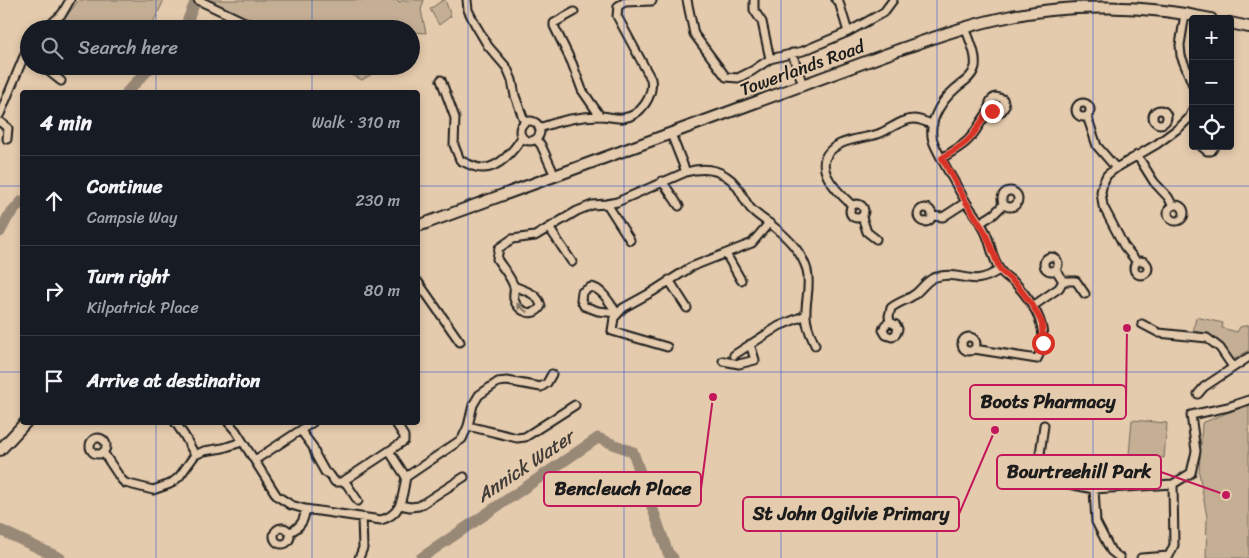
<!DOCTYPE html>
<html lang="en">
<head>
<meta charset="utf-8">
<style>
	body { margin:0; font-family:Sriracha,sans-serif; background:#20242c; color:#f1f3f6 }
	.controls { position:absolute; right:15px; top:15px; display:grid; overflow:hidden; border-radius:5px; box-shadow:0 2px 8px #0003 }
	.controls button { width:45px; height:45px; display:grid; place-items:center; padding:0; border:0; border-bottom:1px solid #363941; background:#171b24; color:#f1f3f6; font:25px sans-serif }
	.stop { position:absolute; width:15px; height:15px; margin:-11px; border:4px solid #d93025; border-radius:50%; background:#fff }
	.stop.end { background:#d93025; border-color:#fff; box-shadow:0 1px 5px #0008 }
	.list { margin:0; padding:0; list-style:none }
	h2 { display:flex; justify-content:space-between; align-items:center; height:65px; margin:0; padding:0 20px; font-size:21px }
	h2 small { font-size:16px; font-weight:400; color:#9ea1a6 }
	.list li { display:grid; grid-template-columns:32px 1fr auto; gap:15px; align-items:center; box-sizing:border-box; height:90px; padding:0 20px; border-top:1px solid #363941 }
	.list b { display:block; font-size:19px; white-space:nowrap }
	.list p { margin:0; font-size:16px; white-space:nowrap; color:#9ea1a6 }
	.list em { font-size:16px; font-style:normal; color:#9ea1a6 }
	.icon { flex:none; width:28px; height:28px; fill:none; stroke:currentColor; stroke-width:2; stroke-linecap:round; stroke-linejoin:round }
	.map { position:relative; flex:none; width:1249px; height:558px; overflow:hidden }
	.search { position:absolute; background:#171b24; box-shadow:0 2px 8px #0003; left:20px; top:20px; width:400px; height:55px; display:flex; align-items:center; gap:12px; box-sizing:border-box; padding:0 18px; border-radius:28px; color:#9ea1a6; font-size:19px }
	.panel { position:absolute; background:#171b24; box-shadow:0 2px 8px #0003; left:20px; top:90px; width:400px; height:335px; border-radius:5px }
	.map>svg:first-child { display:block }
</style>
</head>
<body>
<div class="map">
<svg width="1249" height="558" viewBox="0 0 1249 558">
	<rect width="100%" height="100%" fill="#e5cbad"/>
	<filter id="ink" filterUnits="userSpaceOnUse"><feTurbulence type="fractalNoise" baseFrequency=".02" numOctaves="2"/><feDisplacementMap in="SourceGraphic" scale="10" xChannelSelector="R" yChannelSelector="G"/><feConvolveMatrix kernelMatrix="1 2 1 2 8 2 1 2 1" color-interpolation-filters="sRGB"/></filter>
	<g filter="url(#ink)">
		<path fill="#c4af95" stroke="#706658" d="M79,0H164L150,29H54L64,19Z
			M207,0H398L399,2L404,0H424L421,10L426,33L411,32V29H262Z
			M443,0H445L451,16L439,25L430,9Z
			M335,66H385L362,80Z
			M1196,317L1223,323L1222,328L1237,332L1240,327L1249,325V350L1235,359H1232C1218,340 1217,338 1193,333Z
			M1249,404V558H1206L1207,517L1199,473L1202,423Z
			M1132,420L1167,423L1164,458L1129,455Z"/>
		<g fill="none" stroke-linecap="round" stroke-linejoin="round">
			<path stroke="#988876" stroke-width="11" d="M184,29L196,0
				M127,92L152,66
				M0,232L8,217L22,201
				M0,530L60,558
				M421,558L598,438L633,452L668,553L673,558"/>
			<defs>
				<path id="street" d="M198,0L253,26
					M467,0L468,10L475,24L488,46L507,68L512,80L515,96L525,123
					M687,0L694,34L726,77L738,78L752,71L770,59L803,51L848,32L884,12L893,0
					M754,0V10L762,22L770,59
					M836,0L839,2L848,32
					M574,12L554,23V26L572,63L582,90L600,116
					M1185,14L1180,45L1181,56L1193,85
					M965,27C969,39 977,54 975,67C972,78 963,82 955,89C940,102 925,126 935,146C943,163 956,185 966,202C972,212 980,221 985,231C991,243 992,259 1000,270C1004,276 1012,280 1017,285C1035,305 1052,333 1037,359L974,349
					M45,29L62,14L70,0
					M792,53L803,85
					M42,66L61,81
					M441,80L455,118L454,145L460,160C466,163 475,168 482,168C499,169 515,149 522,137
					M1076 110a7 7 0 1 1 14 0a7 7 0 1 1-14 0Z
					M1153 117a7 7 0 1 1 14 0a7 7 0 1 1-14 0Z
					M0,114L29,44
					M1087,116L1097,146L1116,168
					M520 131a10 10 0 1 1 20 0a10 10 0 1 1-20 0Z
					M0,122L8,128L7,139
					M539,128C558,121 580,116 600,116C608,116 615,119 623,118C641,116 654,96 651,79L617,16L618,6L625,2L652,1
					M536,139L541,145L555,176
					M1201,146L1207,151H1211L1215,146
					M1137,155L1154,182L1168,197L1173,206
					M942,158C950,153 959,148 966,142C976,134 981,119 991,109C988,104 990,99 996,97L1003,99L1005,106L1002,111L997,113L991,109
					M686,172C700,168 714,168 726,176C739,184 742,198 751,209C757,215 763,219 769,223C786,236 801,250 807,270C811,286 805,301 806,316C806,326 811,336 815,345
					M662,181L679,206
					M1002 199a8 8 0 1 1 16 0a8 8 0 1 1-16 0Z
					M850 211a7 7 0 1 1 14 0a7 7 0 1 1-14 0Z
					M607,204L630,240
					M852,205C835,190 806,161 840,144C852,138 866,138 878,134C890,130 901,119 914,119C920,119 927,123 933,124
					M1168 213a8 8 0 1 1 16 0a8 8 0 1 1-16 0Z
					M918 215a7 7 0 1 1 14 0a7 7 0 1 1-14 0Z
					M932,216L943,217L966,202
					M862,217L867,232L876,239
					M980,223L994,214L1004,204
					M550,229L572,262
					M726,254L741,280
					M1044 264a7 7 0 1 1 14 0a7 7 0 1 1-14 0Z
					M1134 268a7 7 0 1 1 14 0a7 7 0 1 1-14 0Z
					M1137,262L1124,246L1103,206L1101,192L1103,183L1107,175L1116,168L1157,144L1180,127L1189,118L1193,110
					M669,280L687,308
					M1063,281H1076L1085,294
					M418,282L460,342
					M514,286C525,291 538,293 541,306C534,319 517,311 514,299C513,295 515,291 514,287C512,278 502,267 497,259L499,248L512,239L535,236L577,211L592,205L607,204L617,202L686,172L671,134
					M591,287C603,289 610,304 617,313L598,311L584,306L581,300L582,292Z
					M1033,306L1059,288L1063,281L1056,270
					M890,322L885,325L883,330L886,335L892,337L896,334L898,329L896,325L890,322L889,316L891,308C898,302 908,300 915,294C922,289 927,279 936,277C964,270 971,289 999,270
					M1142,324L1159,333L1207,338L1220,348L1233,367
					M962 344a7 7 0 1 1 14 0a7 7 0 1 1-14 0Z
					M667,347L612,331L614,318L623,308L652,292L691,267L752,243L769,223
					M734,355L779,326L806,315
					M723,361L739,364L755,360L750,344
					M1198,394L1204,387L1249,357
					M175,422L184,435L195,455
					M228,422L236,431L277,496L291,505L305,509L381,520C403,514 402,496 406,477L462,439L468,426L473,405L479,395L498,382L507,381L541,387L547,383L552,374
					M395,422L404,436V441L389,451L406,477
					M1044,425L1040,454L1045,469L1063,483L1094,489L1173,484L1191,473L1196,451L1191,415L1228,407L1249,400
					M468,426L517,438L525,437L575,405
					M301,431L313,447L316,456L325,472L330,475L335,482H342L389,451
					M90 446a8 8 0 1 1 16 0a8 8 0 1 1-16 0Z
					M103,452L121,479L125,483L153,490L170,484L179,477L195,455L204,451L223,448L242,442
					M255,460L313,422
					M344,480L358,501
					M1094,489L1096,522L1111,551L1120,558
					M400,505L410,507L419,506L464,477
					M274 536a8 8 0 1 1 16 0a8 8 0 1 1-16 0Z
					M289,533C300,527 305,521 305,509
					M359,558L363,548L362,518
					M1141,558L1169,556L1174,545L1173,484"/>
				<path id="secondary" d="M1230,23L1249,27
					M418,226L901,49C936,37 971,24 1007,17C1069,3 1148,5 1211,19
					M0,450L26,422"/>
			</defs>
			<use href="#street" stroke="#1c1c1c" stroke-width="11"/>
			<use href="#secondary" stroke="#1c1c1c" stroke-width="14"/>
			<use href="#street" stroke="#e5cbad" stroke-width="7"/>
			<use href="#secondary" stroke="#e5cbad" stroke-width="10"/>
		</g>
		<defs><path id="oneway-solid" d="M-6-.8H1V-3.2L6.5 0L1 3.2V.8H-6Z" transform="scale(1.25)"/></defs>
		<use fill="#807464" href="#oneway-solid" transform="translate(522 308) rotate(-140)"/>
	</g>
	<g fill="none" stroke-linecap="round" stroke-linejoin="round" filter="url(#ink)">
		<path stroke="#d93025" stroke-width="6" d="M992,111L991,109C981,119 976,134 966,142C959,148 950,153 942,158L966,202L985,232L1000,270L1017,285L1033,306L1042,323L1043,343"/>
	</g>
	<path fill="none" stroke="#1d4ed8" stroke-width="1" stroke-opacity="0.55" d="M156,0V29M312,0V29M468,0V558M624,0V558M781,0V558M937,0V558M1093,0V558M156,66V92M312,66V92M0,186H22M418,186H1249M0,372H22M418,372H1249M156,422V558M312,422V558"/>
	<g text-anchor="middle" dominant-baseline="central" stroke-width="4" stroke-linejoin="round" paint-order="stroke">
		<g font-size="18" fill="#1c1c1c" stroke="#e5cbad">
			<text transform="translate(802 68) rotate(-20)">Towerlands Road</text>
		</g>
		<g font-size="19" font-style="italic" fill="#413c37" stroke="#e5cbad">
			<text transform="translate(525 466) rotate(-34)">Annick Water</text>
		</g>
	</g>
	<path fill="none" stroke="#c2185b" stroke-width="2" d="M1127 328L1126 402M1226 495L1161 472M713 397L701 489M995 430L959 514"/>
	<g fill="#c2185b" stroke="#e5cbad" stroke-width="2">
		<circle cx="1127" cy="328" r="5"/>
		<circle cx="1226" cy="495" r="5"/>
		<circle cx="713" cy="397" r="5"/>
		<circle cx="995" cy="430" r="5"/>
	</g>
	<g fill="#e5cbad" stroke="#c2185b" stroke-width="2">
		<rect x="970" y="385" width="156" height="34" rx="5"/>
		<rect x="997" y="455" width="164" height="34" rx="5"/>
		<rect x="544" y="472" width="157" height="34" rx="5"/>
		<rect x="743" y="497" width="216" height="34" rx="5"/>
	</g>
	<g font-size="19" text-anchor="middle" font-weight="bold" fill="#1c1c1c">
		<text x="1048" y="408">Boots Pharmacy</text>
		<text x="1079" y="478">Bourtreehill Park</text>
		<text x="623" y="495">Bencleuch Place</text>
		<text x="851" y="520">St John Ogilvie Primary</text>
	</g>
</svg>
<div class="controls">
<button>+</button>
<button>−</button>
<button><svg class="icon" aria-label="locate" viewBox="0 0 24 24"><circle cx="12" cy="12" r="6"/><path d="M12 2v4M12 18v4M2 12h4M18 12h4"/></svg></button>
</div>
<div class="stop" style="left:1043px;top:343px"></div>
<div class="stop end" style="left:992px;top:111px"></div>
<div class="search"><svg class="icon" aria-label="search" viewBox="0 0 24 24"><circle cx="10" cy="10" r="6"/><path d="M15 15l6 6"/></svg>Search here</div>
<section class="panel">
<h2>4 min<small>Walk · 310 m</small></h2>
<ul class="list">
<li><svg class="icon" aria-label="ahead" viewBox="0 0 24 24"><path d="M12 20V5M6 11l6-6 6 6"/></svg><div><b>Continue</b><p>Campsie Way</p></div><em>230 m</em></li>
<li><svg class="icon" aria-label="right" viewBox="0 0 24 24"><path d="M7 20v-9h11M14 6l5 5-5 5"/></svg><div><b>Turn right</b><p>Kilpatrick Place</p></div><em>80 m</em></li>
<li><svg class="icon" aria-label="arrive" viewBox="0 0 24 24"><path d="M6 21V4h12l-3 4 3 4H6"/></svg><div><b>Arrive at destination</b></div></li>
</ul>
</section>
</div>
</body>
</html>
